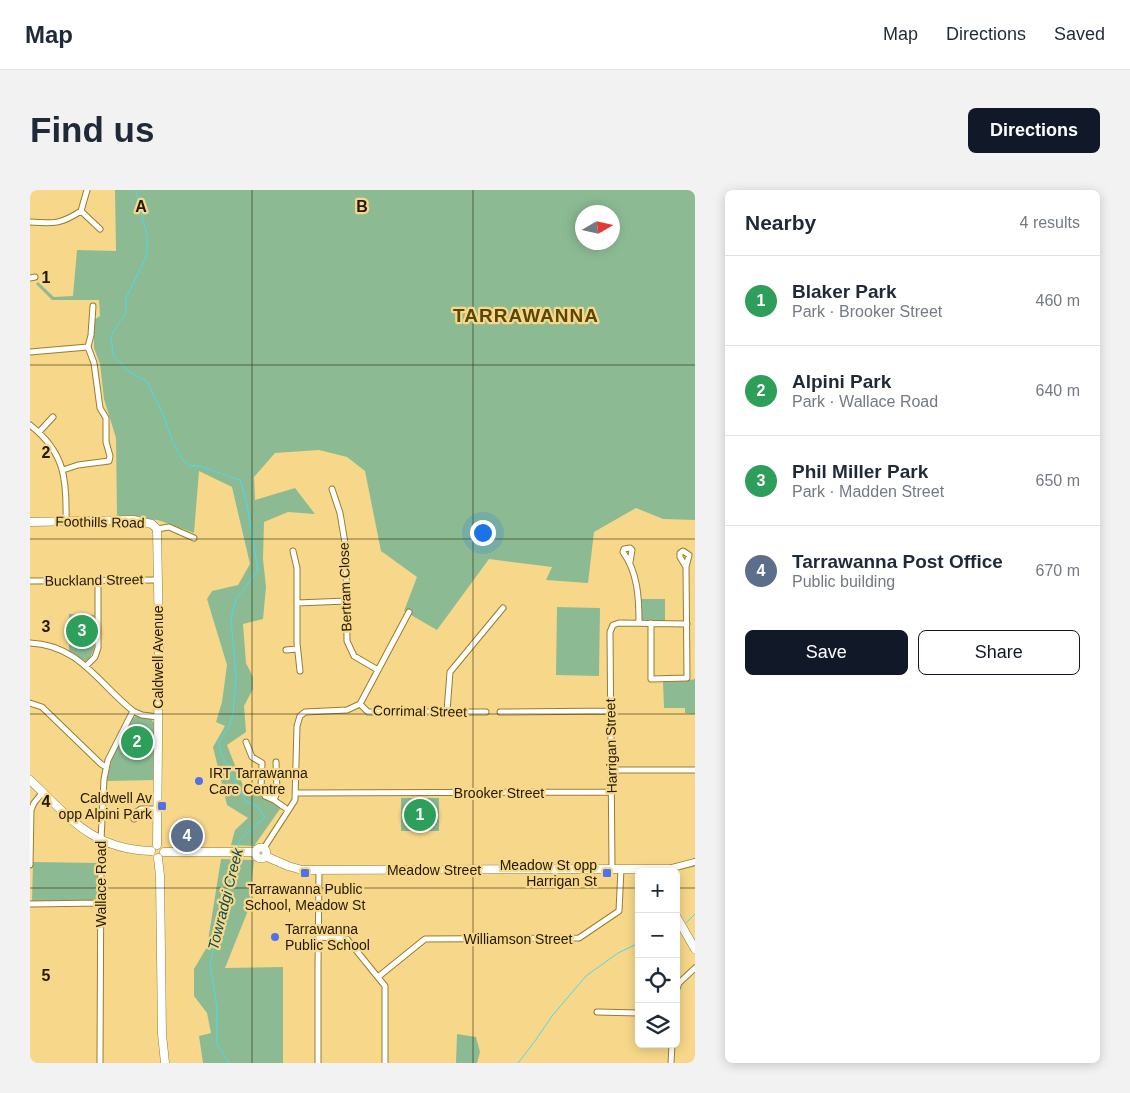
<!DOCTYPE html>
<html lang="en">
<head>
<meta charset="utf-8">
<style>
	body { margin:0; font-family:Helvetica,sans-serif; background:#f2f2f3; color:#1f2937 }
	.controls { position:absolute; right:15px; bottom:15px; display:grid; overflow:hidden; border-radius:8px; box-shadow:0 2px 12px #0003 }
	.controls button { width:45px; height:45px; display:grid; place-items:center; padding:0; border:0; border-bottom:1px solid #e0e1e3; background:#fff; color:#1f2937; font:25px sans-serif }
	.compass { position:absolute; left:545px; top:15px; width:45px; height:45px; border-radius:50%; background:#fff; box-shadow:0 2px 12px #0003; rotate:81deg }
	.you { position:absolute; left:452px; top:342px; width:18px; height:18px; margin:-12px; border:4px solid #fff; border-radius:50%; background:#1a73e8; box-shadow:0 0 0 8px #1a73e833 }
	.badge { display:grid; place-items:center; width:32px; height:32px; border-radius:50%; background:#111827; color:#fff; font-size:16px; font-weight:700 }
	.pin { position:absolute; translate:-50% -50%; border:2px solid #fff; box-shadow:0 1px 5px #0006 }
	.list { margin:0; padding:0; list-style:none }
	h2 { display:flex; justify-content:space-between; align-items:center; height:65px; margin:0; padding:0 20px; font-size:21px }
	h2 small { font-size:16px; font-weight:400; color:#747a83 }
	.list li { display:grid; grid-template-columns:32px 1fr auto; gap:15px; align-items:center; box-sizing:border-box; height:90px; padding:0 20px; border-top:1px solid #e0e1e3 }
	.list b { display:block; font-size:19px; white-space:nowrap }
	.list p { margin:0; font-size:16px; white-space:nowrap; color:#747a83 }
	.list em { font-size:16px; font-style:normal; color:#747a83 }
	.actions { display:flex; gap:10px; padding:15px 20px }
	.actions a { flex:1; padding:11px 0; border:1px solid #111827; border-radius:8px; text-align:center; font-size:18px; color:#111827 }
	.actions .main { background:#111827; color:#fff }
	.icon { flex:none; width:28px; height:28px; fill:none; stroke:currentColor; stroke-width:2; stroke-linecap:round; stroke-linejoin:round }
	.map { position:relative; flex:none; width:665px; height:873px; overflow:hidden; border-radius:8px }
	header { display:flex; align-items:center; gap:30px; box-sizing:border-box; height:70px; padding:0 25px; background:#fff; border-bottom:1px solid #e0e1e3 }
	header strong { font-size:24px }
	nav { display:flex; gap:28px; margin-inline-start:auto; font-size:18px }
	.intro { display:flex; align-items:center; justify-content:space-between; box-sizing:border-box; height:120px; padding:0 30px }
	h1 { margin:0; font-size:35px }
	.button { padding:12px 22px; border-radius:8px; background:#111827; color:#fff; font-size:18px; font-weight:700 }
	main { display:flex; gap:30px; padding:0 30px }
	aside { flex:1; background:#fff; border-radius:8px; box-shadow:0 2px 12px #0003 }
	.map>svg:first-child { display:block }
</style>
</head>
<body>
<header>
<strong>Map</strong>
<nav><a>Map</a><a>Directions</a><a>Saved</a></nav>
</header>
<div class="intro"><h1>Find us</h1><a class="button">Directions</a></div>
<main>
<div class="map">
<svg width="665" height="873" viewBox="0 0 665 873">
	<rect width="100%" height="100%" fill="#f7d88a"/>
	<path fill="#8cbb93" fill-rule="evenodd" d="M85,0H665V330L633,329L606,318L564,342L558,393L516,390L522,377L459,369L407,440L374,421L387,387L351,361L335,281L317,267L289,260L245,263L224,287L225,310L265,298L285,324L258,322L234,332L233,369L236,397L233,429L213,434L216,473L223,487V499L214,516L216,542L197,555L217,606L232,603L252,616L224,656L201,655L205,640L218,628L197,615L183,557L195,536L186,532L192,512L197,475L177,409L182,401L208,395L220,374L202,297L169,281L164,343L128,330L87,327L86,248L74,209L70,174L64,158V130L70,126L69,110H22L6,94L8,92L24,107L43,106L47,60L86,61ZM552,22H582V52H552Z
		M611,409H635V431H613L611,428Z
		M527,417L570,418L569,486L526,485Z
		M39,424L64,425C64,439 69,462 56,471L53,470L39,461Z
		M665,489V524L655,523V518H634L633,492L656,491Z
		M106,526L121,529L124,533V590L77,591L82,568L101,529Z
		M371,608H409V641H371Z
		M191,669L224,670L219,718L195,778L253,777V873H173L169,846L181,843L177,823L164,806V779L177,757Z
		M3,672L69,673L68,707L64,711H2Z
		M427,844L446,847L450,862L447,873H426Z"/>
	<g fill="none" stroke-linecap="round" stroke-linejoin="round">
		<path stroke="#48dbef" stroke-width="1" d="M106,0C109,22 121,44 116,67L96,108V122L81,146L83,166L100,182L117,192L133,224L143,253L153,270L160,276H170L210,290L217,314L228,381L206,409L201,428L206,487L203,524L199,537L189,551L191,563L216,612L227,616L235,627L209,651L208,658
			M656,733L665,724
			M199,873L187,854V819L180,773L207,665
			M488,873L505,851L522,826L556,786L588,763L609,753"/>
		<defs>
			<path id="minor" d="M51,21L70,39
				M0,32C24,34 31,34 51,21L57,0
				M0,88L5,87
				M58,157L61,145L63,116
				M0,162L58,157
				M0,235C35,262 37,290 36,331
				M9,242L23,227
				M33,280L48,275L79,271L80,266L76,252V228L70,218L64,173L58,157
				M302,299L310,323L316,359L317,451L324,466L348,480
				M127,339L139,337L164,348
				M263,361L267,378V453L270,481
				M600,372L602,360L600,358L594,359L593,362C608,383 609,408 609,433
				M0,391L128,390
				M267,413L317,411
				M621,433V489L657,488L656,377L650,367V363L653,361L659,365L656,377
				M0,453C49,455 68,493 103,521L112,525L128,527
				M256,460L267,459
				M56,476L65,467L68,458V390
				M0,513L12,517L71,574L76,577
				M330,514L379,422
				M417,521L420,482L473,418
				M470,522L581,521
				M216,552L222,567L232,573L231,598L235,606L244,610L258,620
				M582,580H665
				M267,603L582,602
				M244,610L247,602L246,572
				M104,629L105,623L111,619H128
				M234,658L265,610L267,536L270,526L275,522L317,520L330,514L338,522H456
				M0,675L1,620L4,613L13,602
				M582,679L580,442L583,435L589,433L657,434
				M0,714L71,713
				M289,747L317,749L355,796V873
				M348,787L395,749L549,748L589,721L591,679
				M646,801L649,793L665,778
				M567,822L609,823
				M70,873L71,650L74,589L78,570L103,521
				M288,873V777L289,680
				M641,873L642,854"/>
			<path id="tertiary" d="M638,679L665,672"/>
			<path id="secondary" d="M0,332L103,330L122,334L127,339L129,450L127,655
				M0,590C40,628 62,659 121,661
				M225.5 663a5.5 5.5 0 1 1 11 0a5.5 5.5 0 1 1-11 0Z
				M134,662H225
				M235,666L258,676L272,680L591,679H638V682
				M128,668L130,686L132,844L135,873
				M646,726L665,759"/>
		</defs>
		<use href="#minor" stroke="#9a7d2c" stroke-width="7"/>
		<use href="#tertiary" stroke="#9a7d2c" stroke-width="8"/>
		<use href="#secondary" stroke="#9a7d2c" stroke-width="9"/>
		<use href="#minor" stroke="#fff" stroke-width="5"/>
		<use href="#tertiary" stroke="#fff" stroke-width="6"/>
		<use href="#secondary" stroke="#fff" stroke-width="8"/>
	</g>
	<path fill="none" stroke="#231902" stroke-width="1" stroke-opacity="0.55" d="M222,0V873M443,0V873M0,175H665M0,349H665M0,524H665M0,698H609M646,698H665"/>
	<g fill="#5172e7" stroke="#f7d88a" stroke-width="2">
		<circle cx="169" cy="591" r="5"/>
		<rect x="127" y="611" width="10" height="10" rx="2.5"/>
		<rect x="270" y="678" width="10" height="10" rx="2.5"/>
		<rect x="572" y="678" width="10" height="10" rx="2.5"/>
		<circle cx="245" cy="747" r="5"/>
	</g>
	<g text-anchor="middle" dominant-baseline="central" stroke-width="4.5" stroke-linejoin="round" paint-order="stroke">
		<g font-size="14" fill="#231902" stroke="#f7d88a">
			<text transform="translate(70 332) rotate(1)">Foothills Road</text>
			<text transform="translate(64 390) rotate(-1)">Buckland Street</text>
			<text transform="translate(315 397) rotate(-92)">Bertram Close</text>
			<text transform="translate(128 467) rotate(-90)">Caldwell Avenue</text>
			<text transform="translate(390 521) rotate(1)">Corrimal Street</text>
			<text transform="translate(581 556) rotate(-91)">Harrigan Street</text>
			<text x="469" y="603">Brooker Street</text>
			<text x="404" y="680">Meadow Street</text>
			<text transform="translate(71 694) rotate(-90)">Wallace Road</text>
			<text x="488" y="749">Williamson Street</text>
		</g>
		<g font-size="14" fill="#231902" stroke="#f7d88a" text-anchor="start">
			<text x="179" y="583">IRT Tarrawanna<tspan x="179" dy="16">Care Centre</tspan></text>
			<text x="122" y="608" text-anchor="end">Caldwell Av<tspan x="122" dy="16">opp Alpini Park</tspan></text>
			<text x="567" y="675" text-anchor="end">Meadow St opp<tspan x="567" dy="16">Harrigan St</tspan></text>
			<text x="275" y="699" text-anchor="middle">Tarrawanna Public<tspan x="275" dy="16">School, Meadow St</tspan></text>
			<text x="255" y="739">Tarrawanna<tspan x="255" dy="16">Public School</tspan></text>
		</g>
		<g font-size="15" font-style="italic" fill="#064952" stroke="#f7d88a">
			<text transform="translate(195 709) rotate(-76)">Towradgi Creek</text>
		</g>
		<g font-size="19" font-weight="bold" letter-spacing="1" fill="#5c4701" stroke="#f7d88a">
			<text x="496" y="125">TARRAWANNA</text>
		</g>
	</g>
	<g font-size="16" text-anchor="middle" font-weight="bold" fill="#231902" stroke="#f7d88a" stroke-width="4.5" stroke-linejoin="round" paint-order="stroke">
		<text x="111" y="22">A</text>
		<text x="332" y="22">B</text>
		<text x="16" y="93">1</text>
		<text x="16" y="268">2</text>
		<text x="16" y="442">3</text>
		<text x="16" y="617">4</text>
		<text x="16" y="791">5</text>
	</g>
</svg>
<div class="controls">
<button>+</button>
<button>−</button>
<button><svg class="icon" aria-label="locate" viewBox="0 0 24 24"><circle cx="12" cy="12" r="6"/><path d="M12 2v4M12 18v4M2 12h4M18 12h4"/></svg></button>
<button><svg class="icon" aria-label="layers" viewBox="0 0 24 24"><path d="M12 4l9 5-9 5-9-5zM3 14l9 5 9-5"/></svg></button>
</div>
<svg class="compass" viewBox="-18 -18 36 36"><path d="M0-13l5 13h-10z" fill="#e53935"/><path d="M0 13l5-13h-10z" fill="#747a83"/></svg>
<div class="you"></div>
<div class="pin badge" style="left:390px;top:625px;background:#2e9e5b">1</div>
<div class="pin badge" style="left:107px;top:552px;background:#2e9e5b">2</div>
<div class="pin badge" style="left:52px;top:441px;background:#2e9e5b">3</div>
<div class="pin badge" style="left:157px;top:646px;background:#5c6f8a">4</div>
</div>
<aside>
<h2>Nearby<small>4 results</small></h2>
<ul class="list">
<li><span class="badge" style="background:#2e9e5b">1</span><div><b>Blaker Park</b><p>Park · Brooker Street</p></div><em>460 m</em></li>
<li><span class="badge" style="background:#2e9e5b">2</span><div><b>Alpini Park</b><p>Park · Wallace Road</p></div><em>640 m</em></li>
<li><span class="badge" style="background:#2e9e5b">3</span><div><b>Phil Miller Park</b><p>Park · Madden Street</p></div><em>650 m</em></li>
<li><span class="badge" style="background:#5c6f8a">4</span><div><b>Tarrawanna Post Office</b><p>Public building</p></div><em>670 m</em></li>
</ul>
<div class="actions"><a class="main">Save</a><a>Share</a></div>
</aside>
</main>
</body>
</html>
